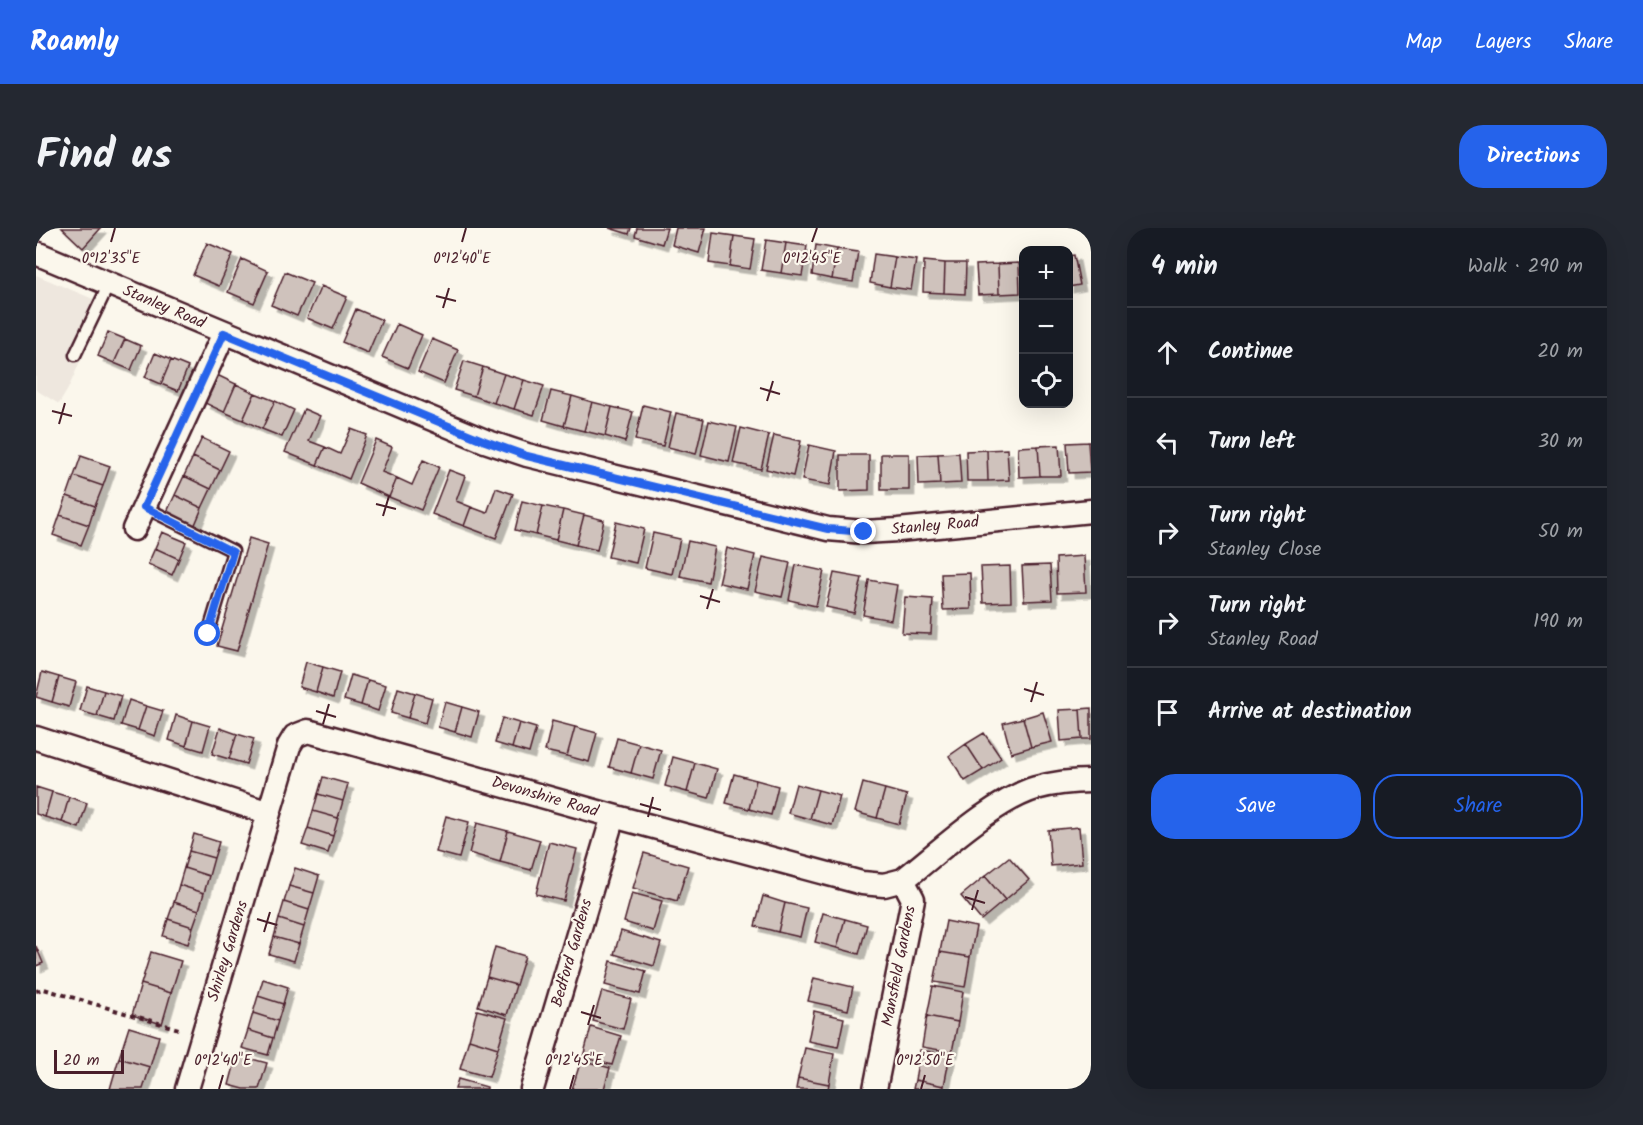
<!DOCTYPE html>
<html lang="en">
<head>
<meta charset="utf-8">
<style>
	body { margin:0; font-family:Kalam,sans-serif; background:#242831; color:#f1f3f6 }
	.controls { position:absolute; right:18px; top:18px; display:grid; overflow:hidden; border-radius:12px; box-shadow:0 6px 24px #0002 }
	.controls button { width:54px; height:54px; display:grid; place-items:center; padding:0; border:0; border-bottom:2px solid #363941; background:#171b24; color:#f1f3f6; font:30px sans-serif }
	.scale { position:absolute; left:18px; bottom:15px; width:70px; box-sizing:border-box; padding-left:6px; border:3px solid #4a1f2b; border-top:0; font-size:16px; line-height:21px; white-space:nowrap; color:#4a1f2b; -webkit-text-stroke:4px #fbf7ec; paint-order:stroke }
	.stop { position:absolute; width:18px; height:18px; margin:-14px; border:4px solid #2563eb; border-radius:50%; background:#fff }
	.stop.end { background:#2563eb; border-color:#fff; box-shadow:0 2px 6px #0008 }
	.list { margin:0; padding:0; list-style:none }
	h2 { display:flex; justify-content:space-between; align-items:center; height:78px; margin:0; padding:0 24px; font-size:26px }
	h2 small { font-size:20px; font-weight:400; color:#9ea1a6 }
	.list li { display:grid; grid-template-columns:39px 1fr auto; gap:18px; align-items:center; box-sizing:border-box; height:90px; padding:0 24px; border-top:2px solid #363941 }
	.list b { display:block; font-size:22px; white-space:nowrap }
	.list p { margin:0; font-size:20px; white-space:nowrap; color:#9ea1a6 }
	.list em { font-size:20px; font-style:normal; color:#9ea1a6 }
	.actions { display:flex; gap:12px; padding:18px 24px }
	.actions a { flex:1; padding:14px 0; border:2px solid #2563eb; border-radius:24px; text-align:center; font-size:21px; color:#2563eb }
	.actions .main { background:#2563eb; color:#fff }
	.icon { flex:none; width:33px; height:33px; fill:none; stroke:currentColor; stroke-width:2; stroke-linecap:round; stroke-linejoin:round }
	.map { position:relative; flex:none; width:1055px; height:861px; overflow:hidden; border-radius:24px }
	header { display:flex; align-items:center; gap:36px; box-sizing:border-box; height:84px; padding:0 30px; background:#2563eb; color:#fff }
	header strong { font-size:28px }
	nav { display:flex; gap:33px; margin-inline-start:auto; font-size:21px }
	.intro { display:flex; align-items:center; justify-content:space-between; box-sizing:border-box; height:144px; padding:0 36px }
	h1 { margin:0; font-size:42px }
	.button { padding:15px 27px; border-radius:24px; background:#2563eb; color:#fff; font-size:21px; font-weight:700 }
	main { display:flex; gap:36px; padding:0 36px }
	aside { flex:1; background:#171b24; border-radius:24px; box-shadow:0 6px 24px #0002 }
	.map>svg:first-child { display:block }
</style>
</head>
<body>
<header>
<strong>Roamly</strong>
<nav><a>Map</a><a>Layers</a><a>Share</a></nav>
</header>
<div class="intro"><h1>Find us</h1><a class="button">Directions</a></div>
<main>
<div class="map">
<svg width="1055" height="861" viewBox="0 0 1055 861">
	<defs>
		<filter id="shadow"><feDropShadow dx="5.5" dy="5.5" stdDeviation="0" flood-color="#0004"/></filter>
	</defs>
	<rect width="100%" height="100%" fill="#fbf7ec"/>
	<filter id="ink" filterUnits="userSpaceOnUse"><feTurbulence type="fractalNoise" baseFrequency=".0167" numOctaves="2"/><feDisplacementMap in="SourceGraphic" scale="12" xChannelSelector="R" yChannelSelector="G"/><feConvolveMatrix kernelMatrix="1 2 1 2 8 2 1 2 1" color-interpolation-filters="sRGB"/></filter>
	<g filter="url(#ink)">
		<path fill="#eee7de" d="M0,47L69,76L32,161L23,176L0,162Z"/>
		<path fill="#cfc2bc" stroke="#4a1f2b" stroke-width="1.5" filter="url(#shadow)" d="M26,0H65L47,20Z
			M573,0H595L593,6Z
			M601,0H631L626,16L599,8Z
			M640,0H670L663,25L636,17Z
			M677,5L698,8L694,38L673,35Z
			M698,8L719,11L714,41L694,38Z
			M730,12L750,15L745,45L725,42Z
			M171,15L197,26L183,58L157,47Z
			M750,15L771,18L766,48L745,45Z
			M780,17L801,21L796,51L776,47Z
			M801,21L822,24L817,54L796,51Z
			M838,26L859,29L854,59L834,55Z
			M1038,27L1044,57L1032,59V28Z
			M859,29L880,32L875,62L854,59Z
			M206,31L232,43L218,75L192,64Z
			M888,33L909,35L908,65L887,64Z
			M909,35H930L929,66L908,65Z
			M983,35L984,65L963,66L962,36Z
			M962,36L963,66L942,67L940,37Z
			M249,44L276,55L261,88L235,77Z
			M285,58L311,69L297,101L271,90Z
			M320,81L346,92L332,125L306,114Z
			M361,96L386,107L372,140L346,129Z
			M72,104L89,111L78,135L62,128Z
			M89,111L105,118L95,142L78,135Z
			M396,111L422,122L408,155L382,144Z
			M119,125L135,132L125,156L109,149Z
			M135,132L152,139L142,163L125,156Z
			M428,133L447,139L438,168L418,162Z
			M447,139L468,146L458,175L438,168Z
			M468,146L488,152L478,181L458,175Z
			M181,147L200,156L188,184L169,175Z
			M488,152L508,158L498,187L478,181Z
			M200,156L219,165L207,192L188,184Z
			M515,163L536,168L528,198L507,192Z
			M219,165L239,173L226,201L207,192Z
			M536,168L556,174L548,203L528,198Z
			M239,173L258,182L246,209L226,201Z
			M556,174L576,179L569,208L548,203Z
			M607,177L635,184L627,218L599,212Z
			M576,179L597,184L589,214L569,208Z
			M268,181L284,188L273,213L289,219L281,237L249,224Z
			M640,185L668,191L660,226L632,219Z
			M673,193L701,199L693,234L665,227Z
			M705,200L733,207L725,241L697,235Z
			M315,201L331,207L313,251L281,237L289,219L304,226Z
			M738,207L765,213L757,248L730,241Z
			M166,210L193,223L184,242L157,229Z
			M340,212L356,219L346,244L361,250L353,269L322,255Z
			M1052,214H1055V244H1054Z
			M1052,214L1054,244L1033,245L1031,215Z
			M773,217L800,223L794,257L766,252Z
			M1023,217L1025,248H1004L1002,218Z
			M1002,218L1004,248L983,249L982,219Z
			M971,221L973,252L952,253L951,222Z
			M951,222L952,253H931L930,223Z
			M923,225L925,255L904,256L902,226Z
			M845,226H873V262H845Z
			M902,226L904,256L883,257L882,227Z
			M804,227H833V262L804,263Z
			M45,228L74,238L67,258L38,248Z
			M157,229L184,242L175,261L148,248Z
			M387,232L403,239L385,282L353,269L361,250L376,257Z
			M413,242L429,248L420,273L435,279L428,298L396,286Z
			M38,248L67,258L59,278L31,268Z
			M148,248L175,261L166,280L139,267Z
			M460,260L477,266L460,310L428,298L435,279L451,285Z
			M139,267L166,280L158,299L130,286Z
			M31,268L59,278L53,297L24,287Z
			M486,273L507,278L500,307L479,302Z
			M507,278L527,282L520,312L500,307Z
			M527,282L548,287L540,317L520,312Z
			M24,287L53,297L45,317L17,307Z
			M548,287L568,292L561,322L540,317Z
			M580,294L608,301L600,335L572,329Z
			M126,304L150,314L143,331L119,320Z
			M617,305L644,311L636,346L609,340Z
			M213,310L232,316L201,423L181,418Z
			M652,313L679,319L672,354L644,348Z
			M119,320L143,331L136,347L112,336Z
			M691,320L719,327L711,361L683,355Z
			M1048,328L1050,364L1021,365L1020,330Z
			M727,329L754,335L746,369L719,363Z
			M760,337L788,343L780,378L753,372Z
			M1014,337L1016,372L988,373L986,338Z
			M974,338L975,374L947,375L945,339Z
			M798,345L826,350L818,385L790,379Z
			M934,345L935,381L907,382L905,346Z
			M833,352L861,357L855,392L827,387Z
			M869,369L897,371L895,406L866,405Z
			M270,434L287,439L280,464L263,459Z
			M287,439L304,444L297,470L280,464Z
			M6,444L23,449L16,474L0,469Z
			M315,447L332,452L325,477L308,472Z
			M23,449L40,454L33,479L16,474Z
			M332,452L350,457L342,483L325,477Z
			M51,458L68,463L61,488L44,483Z
			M362,460L379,465L372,490L355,485Z
			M68,463L85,468L78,493L61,488Z
			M379,465L396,470L389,495L372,490Z
			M93,472L110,478L102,502L85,497Z
			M409,474L426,479L419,504L402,499Z
			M110,478L127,483L119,508L102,502Z
			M426,479L443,484L436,509L419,504Z
			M1055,480V511H1046L1044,481Z
			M1044,481L1046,511L1025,513L1023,482Z
			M1007,484L1016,514L995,519L987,490Z
			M140,487L157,493L150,518L133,512Z
			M466,490L483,495L476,520L459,515Z
			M987,490L995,519L975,525L967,495Z
			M157,493L174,498L167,523L150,518Z
			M516,493L539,499L531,528L509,523Z
			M483,495L500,500L493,525L476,520Z
			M539,499L561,505L553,534L531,528Z
			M184,500L201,506L193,531L176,526Z
			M948,505L965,530L947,542L930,516Z
			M201,506L218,511L210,536L193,531Z
			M581,510L603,516L595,545L573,539Z
			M603,516L625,522L617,551L595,545Z
			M930,516L947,542L929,553L913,528Z
			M637,529L659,535L651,564L629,558Z
			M659,535L681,541L673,570L651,564Z
			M698,546L720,552L713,581L690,575Z
			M287,549L312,556L307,573L282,566Z
			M720,552L742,558L735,587L713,581Z
			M827,555L849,561L841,590L819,584Z
			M760,556L782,562L774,591L752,585Z
			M0,559L16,564L9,589L0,586Z
			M849,561L871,567L863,596L841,590Z
			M782,562L804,568L796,597L774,591Z
			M16,564L33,569L26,594L9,589Z
			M282,566L307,573L302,590L277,583Z
			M33,569L51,575L43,600L26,594Z
			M277,583L302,590L297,608L272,600Z
			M410,588L433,594L423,630L400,624Z
			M441,595L472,603L464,634L433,625Z
			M1043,599L1046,635L1015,638L1012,602Z
			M272,600L297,608L292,625L266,617Z
			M472,603L504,612L495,642L464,634Z
			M158,606L183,614L178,630L153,623Z
			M513,614L541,621L528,673L500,666Z
			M153,623L178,630L173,648L148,640Z
			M608,625L652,638L641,673L597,660Z
			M973,629L993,652L969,672L949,648Z
			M148,640L173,648L168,665L143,657Z
			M259,640L283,648L278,665L253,658Z
			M949,648L969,672L945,692L925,668Z
			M143,657L168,665L163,682L138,674Z
			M253,658L278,665L273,682L248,674Z
			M596,665L626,673L617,703L588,694Z
			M727,668L749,675L742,704L719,698Z
			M138,674L163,682L157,699L132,691Z
			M248,674L273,682L268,699L243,691Z
			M749,675L771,680L764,709L742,704Z
			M787,685L809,691L801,720L779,714Z
			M132,691L157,699L152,716L127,708Z
			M243,691L268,699L263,716L238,709Z
			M809,691L831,697L823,726L801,720Z
			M910,693L940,699L934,729L904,724Z
			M585,703L625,715L618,738L578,726Z
			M238,709L263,716L258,733L233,726Z
			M0,718L7,735L0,738Z
			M459,719L489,728L480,757L451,749Z
			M115,724L145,733L135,765L105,756Z
			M904,724L934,729L929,759L898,754Z
			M575,733L610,743L604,766L569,757Z
			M451,749L480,757L471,787L442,778Z
			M778,750L817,759L812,782L772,773Z
			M227,751L252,759L247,776L222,768Z
			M105,756L135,765L126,796L96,787Z
			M897,758L927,764L922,794L891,788Z
			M566,763L595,771L587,801L557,793Z
			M222,768L247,776L242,793L217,785Z
			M441,782L471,790L462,820L433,811Z
			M778,783L808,790L802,819L772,813Z
			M217,785L242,793L237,810L212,802Z
			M891,788L922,794L916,824L886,819Z
			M93,799L123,808L114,839L83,830Z
			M555,799L585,808L576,837L547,829Z
			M212,802L237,810L232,827L206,820Z
			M433,811L462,820L453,849L424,841Z
			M769,820L798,826L793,856L762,850Z
			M884,822L914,827L908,858L879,852Z
			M201,827L231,835L223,861H208L193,857Z
			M83,830L114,839L107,861H74Z
			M545,832L574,840L568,861H536Z
			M762,850L793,856L792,861H760Z
			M422,851L451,859V861H419Z
			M879,852L908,858V861H877Z"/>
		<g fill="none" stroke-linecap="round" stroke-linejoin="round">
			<defs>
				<path id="service" d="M39,127L73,56
					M108,279L197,323L172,406"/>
				<path id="minor" d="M0,25L449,213L491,227L792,301L828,304L862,302L1055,283
					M98,301L188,105
					M0,510L233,585L253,518L259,508L272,503L577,588L826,655L848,657L867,652C904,623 957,573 1000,560C1018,555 1036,553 1055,553
					M151,861L233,585
					M496,861L577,588
					M839,861L877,671L867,652"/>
			</defs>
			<use href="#service" stroke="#4a1f2b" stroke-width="15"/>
			<use href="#minor" stroke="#4a1f2b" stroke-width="27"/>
			<path stroke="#4a1f2b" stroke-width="4" stroke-dasharray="4.5 4.5" stroke-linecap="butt" d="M0,763L8,761L146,802"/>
			<use href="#service" stroke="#fbf7ec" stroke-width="10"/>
			<use href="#minor" stroke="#fbf7ec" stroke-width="22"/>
		</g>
	</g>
	<g fill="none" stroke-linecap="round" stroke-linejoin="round" filter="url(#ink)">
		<path stroke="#2563eb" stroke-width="8" d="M172,406L197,324L108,279L188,105L449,213L491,228L792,301L828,304"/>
	</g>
	<path fill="none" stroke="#4a1f2b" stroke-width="2" d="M75,14L79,0M426,14L430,0M776,14L781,0M400,68L420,73M407,80L413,60M724,160L744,166M731,173L737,153M16,183L36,188M23,196L29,175M340,276L360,281M347,288L353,268M664,368L684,374M671,381L677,361M988,461L1008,467M995,474L1001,454M280,483L300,489M287,496L293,476M604,576L625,582M612,589L617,569M929,669L949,675M936,682L942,662M221,691L241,697M228,704L234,684M545,784L565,790M552,797L558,777M183,861L187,847M534,861L538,847M885,861L889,847"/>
	<g text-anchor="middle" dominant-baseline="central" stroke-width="4.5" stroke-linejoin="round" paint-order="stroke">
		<g font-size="16" fill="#4a1f2b" stroke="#fbf7ec">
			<text transform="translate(128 79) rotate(23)">Stanley Road</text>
			<text transform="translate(899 298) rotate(-5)">Stanley Road</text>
			<text transform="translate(509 569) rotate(16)">Devonshire Road</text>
			<text transform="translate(192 723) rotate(-73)">Shirley Gardens</text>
			<text transform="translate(536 725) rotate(-74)">Bedford Gardens</text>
			<text transform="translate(863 738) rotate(-79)">Mansfield Gardens</text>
		</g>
	</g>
	<g font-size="15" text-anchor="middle" fill="#4a1f2b" stroke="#fbf7ec" stroke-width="4.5" stroke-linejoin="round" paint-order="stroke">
		<text x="75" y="35">0°12'35"E</text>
		<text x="426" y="35">0°12'40"E</text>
		<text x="776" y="35">0°12'45"E</text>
		<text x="187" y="837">0°12'40"E</text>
		<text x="538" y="837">0°12'45"E</text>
		<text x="889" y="837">0°12'50"E</text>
	</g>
</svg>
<div class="controls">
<button>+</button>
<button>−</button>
<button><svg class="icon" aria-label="locate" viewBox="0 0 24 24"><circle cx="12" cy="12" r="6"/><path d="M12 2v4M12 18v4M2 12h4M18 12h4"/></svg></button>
</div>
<div class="scale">20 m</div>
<div class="stop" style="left:172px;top:406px"></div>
<div class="stop end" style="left:828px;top:304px"></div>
</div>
<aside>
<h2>4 min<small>Walk · 290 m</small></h2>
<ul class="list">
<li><svg class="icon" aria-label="ahead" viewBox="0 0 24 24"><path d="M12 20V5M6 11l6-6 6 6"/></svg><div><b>Continue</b></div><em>20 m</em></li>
<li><svg class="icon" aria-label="left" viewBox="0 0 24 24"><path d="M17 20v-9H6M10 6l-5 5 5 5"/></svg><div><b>Turn left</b></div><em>30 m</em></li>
<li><svg class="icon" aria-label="right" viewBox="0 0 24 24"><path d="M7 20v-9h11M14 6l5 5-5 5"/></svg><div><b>Turn right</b><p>Stanley Close</p></div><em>50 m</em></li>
<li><svg class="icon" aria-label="right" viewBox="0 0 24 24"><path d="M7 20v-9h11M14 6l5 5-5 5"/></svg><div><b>Turn right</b><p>Stanley Road</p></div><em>190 m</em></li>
<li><svg class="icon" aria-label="arrive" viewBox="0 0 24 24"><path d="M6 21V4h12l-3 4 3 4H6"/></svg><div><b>Arrive at destination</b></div></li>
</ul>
<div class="actions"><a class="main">Save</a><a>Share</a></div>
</aside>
</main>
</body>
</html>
